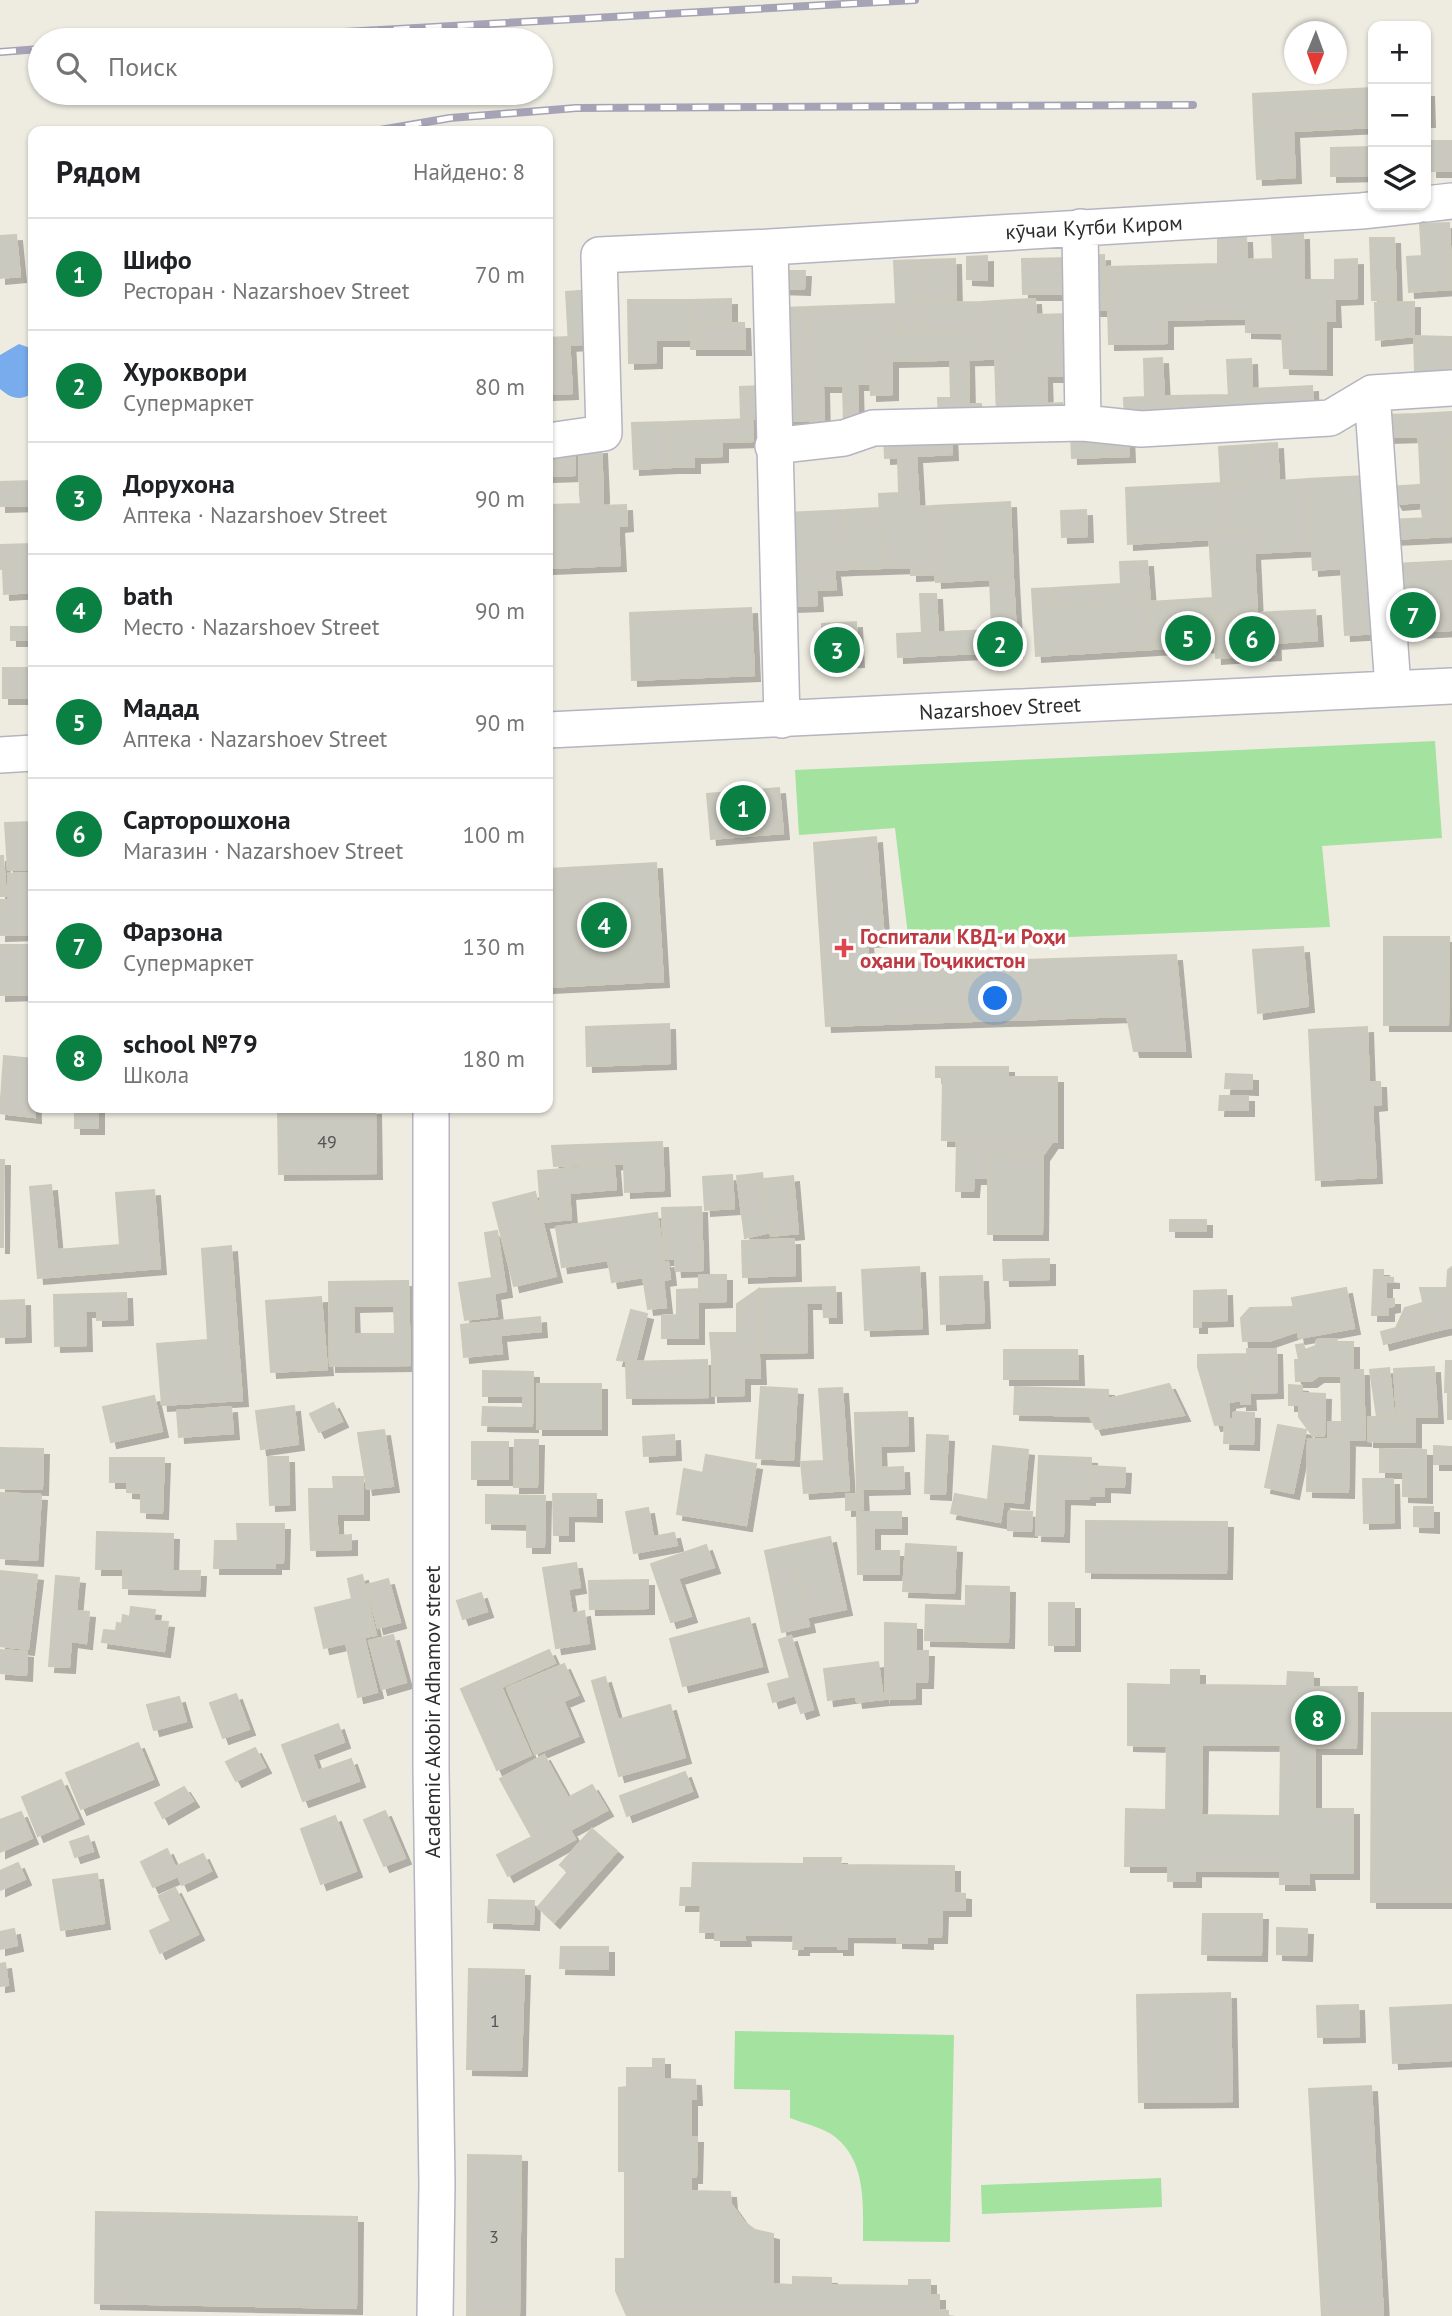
<!DOCTYPE html>
<html lang="ru">
<head>
<meta charset="utf-8">
<style>
	body { margin:0; font-family:"PT Sans",sans-serif; background:#f6f6f6; color:#202124 }
	.controls { position:absolute; right:21px; top:21px; display:grid; overflow:hidden; border-radius:14px; box-shadow:0 2px 5px #0004 }
	.controls button { width:63px; height:63px; display:grid; place-items:center; padding:0; border:0; border-bottom:2px solid #e0e0e0; background:#fff; color:#202124; font:35px sans-serif }
	.compass { position:absolute; left:1284px; top:21px; width:63px; height:63px; border-radius:50%; background:#fff; box-shadow:0 2px 5px #0004; rotate:181deg }
	.you { position:absolute; left:996px; top:999px; width:24px; height:24px; margin:-18px; border:5px solid #fff; border-radius:50%; background:#1a73e8; box-shadow:0 0 0 10px #1a73e833 }
	.badge { display:grid; place-items:center; width:46px; height:46px; border-radius:50%; background:#0b8043; color:#fff; font-size:23px; font-weight:700 }
	.pin { position:absolute; translate:-50% -50%; border:4px solid #fff; box-shadow:0 2px 7px #0006 }
	.list { margin:0; padding:0; list-style:none }
	h2 { display:flex; justify-content:space-between; align-items:center; height:91px; margin:0; padding:0 28px; font-size:30px }
	h2 small { font-size:23px; font-weight:400; color:#757577 }
	.list li { display:grid; grid-template-columns:46px 1fr auto; gap:21px; align-items:center; box-sizing:border-box; height:112px; padding:0 28px; border-top:2px solid #e0e0e0 }
	.list b { display:block; font-size:26px; white-space:nowrap }
	.list p { margin:0; font-size:23px; white-space:nowrap; color:#757577 }
	.list em { font-size:23px; font-style:normal; color:#757577 }
	.icon { flex:none; width:38px; height:38px; fill:none; stroke:currentColor; stroke-width:2; stroke-linecap:round; stroke-linejoin:round }
	.map { position:relative; flex:none; width:1452px; height:2316px; overflow:hidden }
	.search { position:absolute; background:#fff; box-shadow:0 2px 5px #0004; left:28px; top:28px; width:525px; height:77px; display:flex; align-items:center; gap:18px; box-sizing:border-box; padding:0 24px; border-radius:38px; color:#757577; font-size:26px }
	.panel { position:absolute; background:#fff; box-shadow:0 2px 5px #0004; left:28px; top:126px; width:525px; height:987px; border-radius:14px }
	.map>svg:first-child { display:block }
</style>
</head>
<body>
<div class="map">
<svg width="1452" height="2316" viewBox="0 0 1452 2316">
	<defs>
		<filter id="shadow"><feDropShadow dx="6" dy="6" stdDeviation="0" flood-color="#0004"/></filter>
	</defs>
	<rect width="100%" height="100%" fill="#eeece1"/>
	<path fill="#a3e29f" d="M1435,741L1442,838L1322,846L1330,927L909,943L895,828L799,835L795,770Z
		M735,2031L954,2035L950,2242L863,2241C863,2204 867,2158 831,2134C820,2127 803,2123 790,2118V2090L734,2089Z
		M1161,2178L1162,2207L982,2214L981,2185Z"/>
	<path fill="#78acec" d="M19,344L33,349V393C20,401 12,399 0,389V355Z"/>
	<path fill="#cac9bf" stroke="#cac9ba" stroke-width="2" fill-rule="evenodd" filter="url(#shadow)" d="M1373,88V112L1254,119L1253,94Z
		M1426,91H1428L1429,121H1426Z
		M1373,112V127L1293,131L1295,177L1257,179L1254,119Z
		M1431,141H1452V171H1431Z
		M1373,147V175L1331,176V148Z
		M1449,223L1452,289L1409,292L1407,257L1422,256L1420,224Z
		M1303,234L1304,280H1335V260L1357,259V298L1334,299L1335,321H1326V330L1282,333L1246,332V318L1167,320V343L1109,344L1107,267L1218,264V237H1246L1247,260L1273,259L1272,235Z
		M16,235L20,276L0,278V236Z
		M1370,238H1394L1396,300H1372Z
		M1104,255L1106,310H1088L1087,256Z
		M987,256V280L967,279V257Z
		M1069,258V294H1023L1022,259Z
		M955,259L956,303H922L921,260Z
		M921,260L922,303L896,304L894,261Z
		M776,271H805L804,289L775,288Z
		M593,290L596,343L569,345L566,292Z
		M731,299V323H691V300Z
		M1035,299L1036,315L1069,314L1071,376H1046L1047,404L1062,403L1063,416L997,417L995,359L1012,358L1011,300Z
		M628,300H691V340H656V362L629,363Z
		M1011,300L1012,358L984,359L982,302Z
		M982,302L983,332L923,334L922,303Z
		M1414,302V336L1376,340L1375,303Z
		M922,303L923,334L897,335L896,304Z
		M896,304L897,335L870,336L871,384H857L858,423L844,424L843,386H823L824,430H811L808,307Z
		M808,307L809,347H783L782,308Z
		M691,323H744L745,349H691Z
		M1326,330V369L1284,368L1282,333Z
		M983,332L984,359L892,361V394L871,395L870,336Z
		M1414,336L1452,337V371H1415Z
		M569,337L572,393L548,394V338Z
		M783,347H809L811,420L785,421Z
		M1162,358L1164,397L1171,396L1172,419L1125,421L1124,398L1145,397L1144,359Z
		M968,359L969,404H981L982,420L939,421L938,398H951L950,360Z
		M1251,359L1253,417H1230L1227,360Z
		M767,386L768,418L741,419L740,387Z
		M1312,386L1313,414L1253,417L1252,389Z
		M1228,395L1230,417L1172,419L1171,396Z
		M1452,412V442L1419,444L1417,414Z
		M1417,414L1418,436L1385,437L1384,415Z
		M752,419L753,441L722,442V456L694,457V467H671L669,422Z
		M669,422L671,467L634,469L632,423Z
		M951,431L952,454L885,458L884,434Z
		M1128,432L1129,456L1072,458L1071,434Z
		M1449,442L1451,483L1421,485L1419,444Z
		M1449,442H1452V483H1451Z
		M1277,443L1279,481L1308,479L1312,550L1254,553L1253,530L1223,532L1221,483L1252,481L1250,445Z
		M1250,445L1252,481L1221,483L1219,447Z
		M601,448L603,493L580,494L579,449Z
		M574,449L575,475L548,476V450Z
		M916,456L919,507L932,506L936,574L911,575V567L882,568L879,494L899,493L898,457Z
		M1366,476L1379,633L1345,635L1341,568L1313,570L1308,479Z
		M33,481V505L0,506V482Z
		M1221,483L1223,532H1209V539L1128,544L1126,488Z
		M1451,483L1452,517L1423,518L1421,502L1397,504L1387,487Z
		M603,493V506L626,505L627,525L618,526L620,565L548,568V505L581,504L580,494Z
		M1010,502L1013,578L936,582L932,506Z
		M879,508L882,568L849,569L846,510Z
		M846,510L849,569L789,572L787,513Z
		M1086,510L1087,536L1062,537L1061,511Z
		M1452,517V536L1391,539L1389,520Z
		M1253,530L1257,614L1214,617L1209,532Z
		M33,544V568L0,569V545Z
		M1147,561L1150,602L1054,607L1053,588L1121,584L1120,562Z
		M1452,561V630L1399,633L1395,564Z
		M33,568V592L4,594L3,569Z
		M834,570L836,589L816,590L817,605L791,606L789,572Z
		M1013,578L1017,651L898,657L897,634L992,630L990,579Z
		M1053,588L1054,607L1033,608L1032,589Z
		M920,594H936L938,633H922Z
		M1212,598L1215,646L1152,649L1150,602Z
		M1150,602L1152,649L1036,656L1033,608Z
		M751,608L754,675L632,680L630,613Z
		M1315,610L1317,640L1275,643L1273,612Z
		M1273,612L1275,654L1216,658L1214,617Z
		M856,622L858,661L824,662L822,624Z
		M11,627H33V640H11Z
		M29,649H33V668H29Z
		M3,668H29V698H3Z
		M779,788L783,833L711,839L707,794Z
		M33,822V869L8,870L5,823Z
		M876,837L884,940L867,941L869,965L1176,955L1185,1051H1134L1127,1016L826,1026L814,843Z
		M0,856H3L6,896H0Z
		M656,863L663,981L548,987V869Z
		M33,873V934L0,935V900H9L8,874Z
		M1384,937H1449L1448,1025H1384Z
		M0,945H33V994L0,995Z
		M1303,947L1308,1006L1258,1013L1253,950Z
		M669,1024L670,1063L587,1066L586,1027Z
		M1367,1027L1369,1082H1380L1381,1104L1372,1105L1376,1177L1316,1180L1309,1030Z
		M4,1056L33,1059L35,1117L0,1113Z
		M936,1067H1008V1077H1057V1142L942,1140L943,1077H936Z
		M1226,1074L1252,1075V1089L1225,1088Z
		M1220,1096H1248V1110H1219Z
		M75,1108H98V1128H75Z
		M302,1108L375,1109L376,1173L279,1174L278,1109Z
		M957,1140L1052,1142L1043,1155L988,1154L987,1178H974L973,1191H956Z
		M662,1142L664,1190L625,1192L624,1163L554,1166L552,1146Z
		M988,1154L1043,1155L1042,1234H988Z
		M0,1160H4L3,1247H0Z
		M614,1165L616,1189L569,1193L571,1219L542,1222L538,1171Z
		M762,1173L770,1232L745,1238L737,1176Z
		M732,1175L734,1208L705,1210L703,1177Z
		M793,1176L798,1233L771,1236L765,1179Z
		M51,1185L57,1250L120,1245L116,1193L154,1190L160,1268L38,1278L30,1187Z
		M535,1192L556,1276L514,1286L493,1203Z
		M701,1207L703,1270L676,1271L675,1259H664L662,1208Z
		M657,1213L664,1263L668,1262L670,1279L663,1280L666,1307L648,1309L643,1277L612,1282L608,1260L562,1267L556,1227Z
		M1170,1220H1206V1231H1170Z
		M497,1231L506,1291L494,1293L497,1316L465,1320L459,1283L492,1278L485,1233Z
		M794,1239L795,1275L743,1277L742,1241Z
		M231,1246L242,1400L162,1405L157,1344L208,1340L202,1249Z
		M1049,1259V1279L1004,1280L1003,1260Z
		M919,1267L922,1328L865,1330L862,1270Z
		M1452,1267V1288H1447L1448,1270Z
		M1374,1270H1383V1277L1393,1278V1282H1386V1299H1394V1306L1388,1307V1315H1372Z
		M699,1275H726V1301L698,1302V1338H662V1316L677,1315V1290L699,1289Z
		M982,1276L984,1322L941,1324L940,1277Z
		M408,1281L410,1365L330,1366L329,1282ZM394,1305L395,1334H354L353,1306Z
		M835,1287L836,1317H824L823,1303H806L807,1352L760,1353L759,1289Z
		M1346,1288L1354,1328L1299,1338L1292,1298Z
		M1420,1288H1452V1327L1430,1332Z
		M759,1289V1356H712L710,1333H737V1304Z
		M1226,1290L1227,1320L1201,1321V1327H1194V1291Z
		M126,1293L127,1319L97,1320V1311H85L86,1345L55,1346L54,1295Z
		M321,1297L327,1369L271,1372L266,1301Z
		M24,1300L25,1336L0,1337V1301Z
		M1422,1303L1427,1320L1396,1328L1405,1308Z
		M1294,1307L1298,1331L1269,1341H1243L1241,1318L1250,1308Z
		M631,1310L647,1314L635,1362L617,1360Z
		M540,1317L541,1331L500,1335L502,1353L464,1357L461,1325Z
		M1427,1320L1430,1332L1384,1344L1381,1332Z
		M1337,1339L1336,1342H1353V1370H1341V1376H1318L1311,1381H1296L1295,1360H1299L1296,1345L1303,1344L1305,1350L1316,1346L1317,1340Z
		M1247,1349H1276L1277,1392L1249,1393Z
		M1004,1350H1077L1078,1379H1004Z
		M1247,1354L1250,1404H1241V1400L1229,1402V1424L1215,1425L1198,1367V1355Z
		M712,1356H759L760,1378H744V1395L712,1396Z
		M707,1360L708,1397L627,1398L626,1362Z
		M1446,1361H1452V1419H1448V1392H1445Z
		M1434,1367L1437,1417H1397L1394,1369Z
		M1389,1368L1394,1416L1377,1417L1370,1370Z
		M1341,1370H1363L1365,1440L1328,1439V1422H1342Z
		M483,1371L533,1372L532,1426L482,1425L483,1407L523,1408V1396H483Z
		M537,1384H601V1429H537Z
		M1169,1384L1184,1415L1096,1429L1090,1416L1091,1399H1108Z
		M1289,1385L1302,1386V1393L1325,1394L1324,1436H1313L1299,1417V1405H1289Z
		M761,1387L797,1389L793,1460L756,1458Z
		M1015,1387L1108,1390V1399H1091L1090,1416L1014,1414Z
		M842,1388L849,1490L804,1493L801,1462L824,1461L819,1389Z
		M154,1396L162,1431L111,1442L103,1407Z
		M333,1403L342,1421L319,1432L310,1414Z
		M294,1406L298,1444L261,1449L256,1411Z
		M231,1407L233,1433L179,1437L177,1411Z
		M907,1412L908,1445L880,1446L881,1468L903,1467L904,1488L862,1489L863,1509L846,1510V1494L857,1495L855,1413Z
		M1234,1412L1254,1413L1253,1444L1224,1443L1225,1424H1229V1418L1233,1419Z
		M1368,1417H1415V1442L1368,1441Z
		M1278,1425L1306,1430L1293,1493L1265,1487Z
		M384,1430L393,1486L367,1489L358,1433Z
		M674,1435L675,1454L644,1456L643,1437Z
		M927,1435L948,1436L945,1494L925,1493Z
		M1308,1439H1349L1348,1492L1307,1491Z
		M515,1440H538L537,1487H514Z
		M472,1442H508V1479H472Z
		M993,1446L1028,1450L1023,1503L988,1499Z
		M1434,1446L1452,1447V1464H1434Z
		M0,1448L43,1449L42,1489L0,1488Z
		M1380,1449L1426,1450V1497L1403,1496V1472H1380Z
		M706,1455L756,1464L746,1525L677,1514L684,1469L703,1473Z
		M1039,1456L1091,1458L1089,1499L1064,1498L1063,1536L1036,1535Z
		M268,1457H288L289,1504L270,1505Z
		M110,1458H164L162,1513L141,1512V1493L127,1492V1482H110Z
		M1090,1466L1125,1468L1124,1487L1104,1486V1496H1089Z
		M333,1477H363V1514H337V1525L310,1526L309,1489H334Z
		M1363,1479H1393L1394,1522L1364,1523Z
		M0,1493L41,1495L37,1560L0,1558Z
		M553,1494H596V1516L568,1515V1535H554Z
		M955,1494L1003,1503L1000,1522L951,1513Z
		M486,1495L545,1496L544,1547H527V1524L486,1523Z
		M1414,1507H1433V1527L1414,1526Z
		M648,1508L653,1537L674,1533L677,1545L634,1553L626,1512Z
		M1009,1511L1032,1512L1031,1531L1008,1530Z
		M857,1512H901V1528H874V1551H899V1574H858Z
		M1086,1521L1227,1522L1226,1573L1086,1572Z
		M237,1524H284L283,1563H275V1568H214L215,1541H238Z
		M337,1525L338,1536L351,1535V1549L311,1550L310,1526Z
		M97,1532L173,1534L172,1571H200L199,1590L123,1588V1569H96Z
		M830,1537L846,1609L807,1617L792,1545Z
		M906,1544L956,1547L954,1593L903,1591Z
		M706,1545L714,1567L678,1578L691,1616L671,1622L651,1564Z
		M792,1545L809,1626L782,1632L765,1551Z
		M576,1563L580,1587L568,1589L572,1614L584,1611L589,1643L556,1648L543,1568Z
		M0,1571L37,1575L28,1649L0,1646Z
		M362,1575L376,1635L364,1637L377,1692L358,1697L346,1643L324,1648L315,1608L352,1599L348,1579Z
		M56,1576L79,1578L76,1611L89,1612L86,1643L71,1641L69,1667L49,1666Z
		M388,1579L400,1622L378,1628L367,1585Z
		M648,1580V1608L590,1609L589,1581Z
		M966,1586L1009,1587L1008,1642L925,1640L926,1605L966,1606Z
		M481,1593L487,1611L463,1619L457,1601Z
		M1049,1603H1074V1645H1049Z
		M131,1607L155,1610L153,1621L168,1622L164,1651L102,1642L104,1630L116,1631L117,1623L122,1624L123,1615L130,1617Z
		M749,1618L762,1666L683,1686L670,1639Z
		M885,1623L916,1624V1651H928L927,1682H915V1698L885,1699Z
		M393,1635L406,1682L382,1689L369,1641Z
		M791,1636L813,1709L801,1713L795,1695L773,1702L768,1684L790,1678L779,1640Z
		M0,1650L27,1652L26,1675L0,1673Z
		M549,1650L555,1663L501,1687L531,1755L497,1770L461,1689Z
		M878,1662L883,1699L857,1702L856,1696L828,1700L824,1669Z
		M564,1664L578,1695L520,1719L507,1688Z
		M1171,1670H1199V1685L1287,1686L1288,1672L1313,1673V1687H1357L1356,1748H1315V1809H1353V1873H1308L1309,1884H1280V1871L1195,1870V1881H1168V1866H1125L1126,1809L1166,1810L1167,1746L1128,1745V1684L1171,1685ZM1202,1744L1281,1745L1280,1816L1201,1815Z
		M605,1677L618,1720L670,1705L685,1757L619,1776L592,1681Z
		M236,1694L249,1729L223,1738L210,1703Z
		M179,1697L186,1721L154,1730L147,1705Z
		M563,1701L578,1736L535,1754L520,1719Z
		M1372,1713H1452V1902H1371Z
		M338,1724L344,1742L312,1754L318,1771L351,1759L359,1781L303,1801L282,1745Z
		M138,1743L153,1779L81,1809L66,1773Z
		M255,1748L265,1767L236,1781L226,1762Z
		M544,1755L568,1798L592,1785L607,1810L570,1830L575,1839L508,1876L497,1855L532,1837L500,1779Z
		M685,1772L692,1791L627,1816L620,1796Z
		M61,1780L78,1818L38,1836L22,1797Z
		M184,1787L193,1801L163,1818L155,1803Z
		M385,1811L405,1858L384,1866L364,1820Z
		M21,1812L32,1838L0,1852V1820Z
		M335,1816L356,1871L321,1884L301,1829Z
		M592,1829L617,1851L554,1922L538,1907L568,1872L560,1865Z
		M88,1836L93,1851L75,1857L70,1842Z
		M167,1849L175,1867L203,1854L211,1871L182,1885L178,1876L153,1887L141,1862Z
		M804,1858H841L840,1865L954,1866V1893L965,1894V1910H942L941,1937H927V1943L897,1942V1937L847,1936V1949H838V1946H803V1949H793L794,1935L744,1934L745,1940H715V1932H700L701,1905H680L681,1888H692L693,1863L804,1864Z
		M18,1863L25,1879L0,1890V1871Z
		M97,1874L104,1923L61,1930L53,1880Z
		M175,1888L198,1934L160,1953L150,1931L171,1921L159,1896Z
		M489,1900L534,1901L533,1924L488,1922Z
		M1203,1914H1262L1261,1955L1202,1954Z
		M1277,1928L1307,1929L1306,1955L1277,1954Z
		M14,1929L17,1945L0,1949V1932Z
		M561,1947H608V1969L560,1968Z
		M5,1963L8,1985L0,1986V1964Z
		M469,1969L524,1970L521,2070L467,2069Z
		M1230,1993L1232,2101L1139,2102L1137,1995Z
		M1358,2005L1359,2036L1318,2037L1317,2006Z
		M1452,2005V2060L1393,2063L1390,2008Z
		M653,2059H664V2079L695,2080L696,2099H691V2137H697L696,2177H691V2191L730,2192L731,2204L744,2222L755,2230L773,2234V2284L793,2285V2277L831,2278V2285L909,2286V2280H930V2295H939V2310L948,2311V2316H627L616,2291V2259H625V2171H619V2088L627,2087V2068H653Z
		M1371,2086L1383,2316H1322L1309,2089Z
		M468,2155L521,2156L519,2316H467Z
		M96,2212L357,2217L356,2308L95,2303Z"/>
	<g fill="none" stroke-linecap="round" stroke-linejoin="round">
		<defs>
			<path id="minor" d="M1426,204L1452,201
				M770,247L1361,211L1417,205
				M1083,423L1141,429L1330,418L1372,393
				M548,441L604,433L599,255L770,247L782,720
				M773,446L844,438L873,428L1083,423L1080,227
				M1393,688L1372,393L1452,388
				M548,730L1452,686
				M0,755L33,753
				M431,1108V1769L437,2184L435,2316"/>
		</defs>
		<use href="#minor" stroke="#b5b4c0" stroke-width="38"/>
		<use href="#minor" stroke="#fff" stroke-width="35"/>
		<defs>
			<path id="rail" d="M202,40L915,0
				M0,52L40,49
				M374,131L450,118L576,108L1193,105"/>
		</defs>
		<use href="#rail" stroke="#a6a3b7" stroke-width="8"/>
		<use href="#rail" stroke="#fff" stroke-width="5" stroke-dasharray="16" stroke-linecap="butt"/>
	</g>
	<path fill="#e0444e" stroke="#fff" stroke-width="2.5" d="M840.5 937.5h7v7h7v7h-7v7h-7v-7h-7v-7h7z"/>
	<g text-anchor="middle" dominant-baseline="central" stroke-width="7" stroke-linejoin="round" paint-order="stroke">
		<g font-size="18" fill="#545452">
			<text x="327" y="1141">49</text>
			<text x="495" y="2020">1</text>
			<text x="494" y="2236">3</text>
		</g>
		<g font-size="21" fill="#2d2d2d" stroke="#fff">
			<text transform="translate(1094 227) rotate(-3)">кӯчаи Кутби Киром</text>
			<text transform="translate(1000 708) rotate(-3)">Nazarshoev Street</text>
			<text transform="translate(432 1712) rotate(-90)">Academic Akobir Adhamov street</text>
		</g>
		<g font-size="21" font-weight="bold" fill="#be3a42" stroke="#fff" text-anchor="start">
			<text x="860" y="936">Госпитали КВД-и Роҳи<tspan x="860" dy="24">оҳани Тоҷикистон</tspan></text>
		</g>
	</g>
</svg>
<div class="controls">
<button>+</button>
<button>−</button>
<button><svg class="icon" aria-label="layers" viewBox="0 0 24 24"><path d="M12 4l9 5-9 5-9-5zM3 14l9 5 9-5"/></svg></button>
</div>
<svg class="compass" viewBox="-18 -18 36 36"><path d="M0-13l5 13h-10z" fill="#e53935"/><path d="M0 13l5-13h-10z" fill="#757577"/></svg>
<div class="you"></div>
<div class="pin badge" style="left:743px;top:808px">1</div>
<div class="pin badge" style="left:1000px;top:644px">2</div>
<div class="pin badge" style="left:837px;top:650px">3</div>
<div class="pin badge" style="left:604px;top:925px">4</div>
<div class="pin badge" style="left:1188px;top:638px">5</div>
<div class="pin badge" style="left:1252px;top:639px">6</div>
<div class="pin badge" style="left:1413px;top:615px">7</div>
<div class="pin badge" style="left:1318px;top:1718px">8</div>
<div class="search"><svg class="icon" aria-label="search" viewBox="0 0 24 24"><circle cx="10" cy="10" r="6"/><path d="M15 15l6 6"/></svg>Поиск</div>
<section class="panel">
<h2>Рядом<small>Найдено: 8</small></h2>
<ul class="list">
<li><span class="badge">1</span><div><b>Шифо</b><p>Ресторан · Nazarshoev Street</p></div><em>70 m</em></li>
<li><span class="badge">2</span><div><b>Хуроквори</b><p>Супермаркет</p></div><em>80 m</em></li>
<li><span class="badge">3</span><div><b>Дорухона</b><p>Аптека · Nazarshoev Street</p></div><em>90 m</em></li>
<li><span class="badge">4</span><div><b>bath</b><p>Место · Nazarshoev Street</p></div><em>90 m</em></li>
<li><span class="badge">5</span><div><b>Мадад</b><p>Аптека · Nazarshoev Street</p></div><em>90 m</em></li>
<li><span class="badge">6</span><div><b>Сарторошхона</b><p>Магазин · Nazarshoev Street</p></div><em>100 m</em></li>
<li><span class="badge">7</span><div><b>Фарзона</b><p>Супермаркет</p></div><em>130 m</em></li>
<li><span class="badge">8</span><div><b>school №79</b><p>Школа</p></div><em>180 m</em></li>
</ul>
</section>
</div>
</body>
</html>
